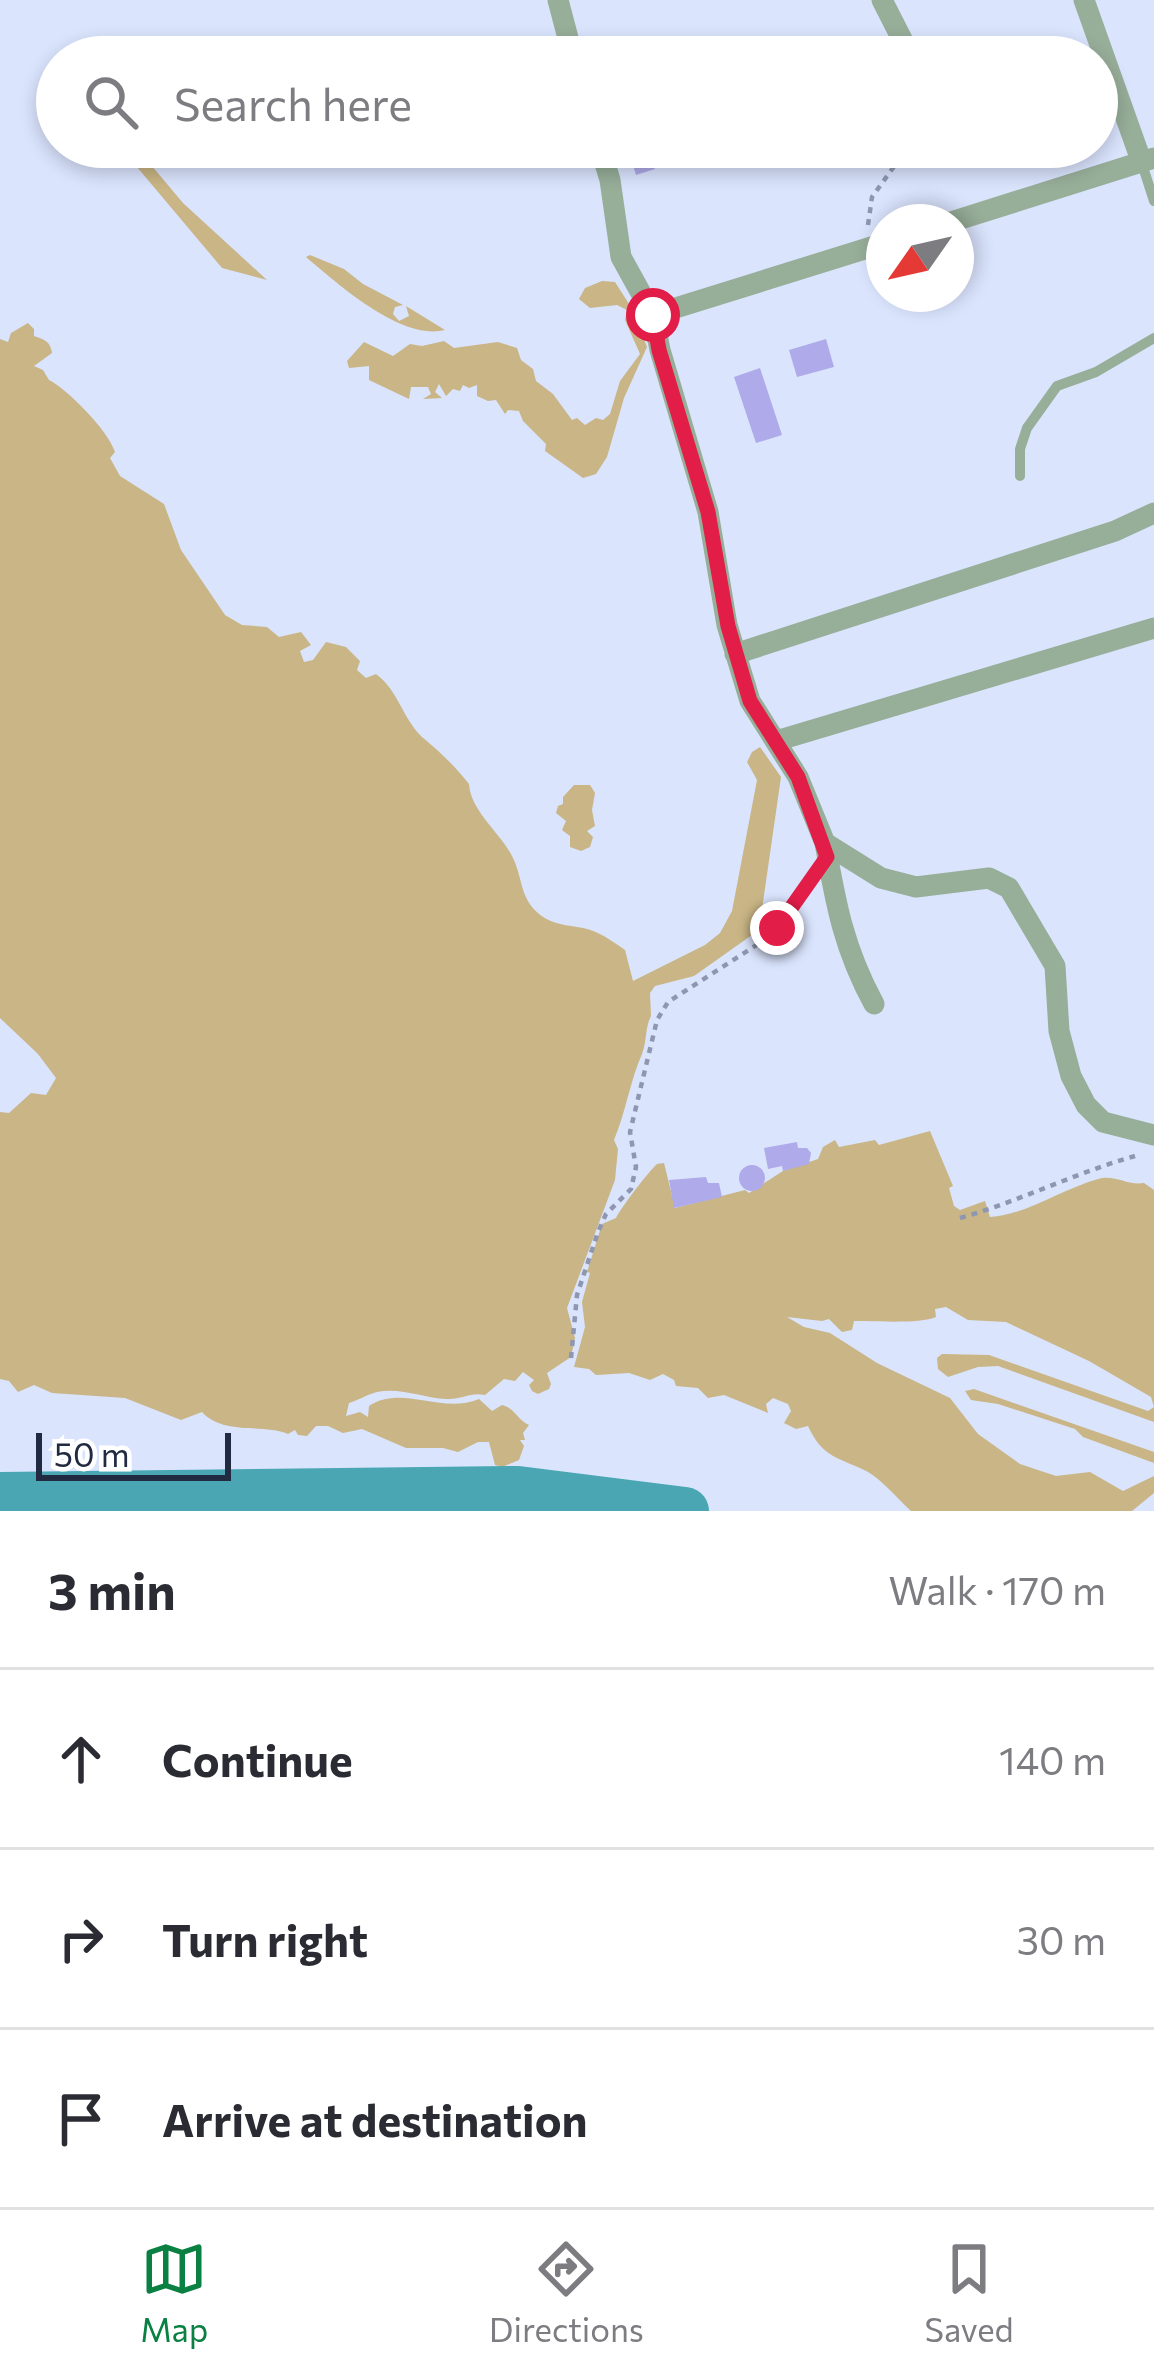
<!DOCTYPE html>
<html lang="en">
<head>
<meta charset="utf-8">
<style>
	body { margin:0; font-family:Commissioner,sans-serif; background:#f7f7f7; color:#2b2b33 }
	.compass { position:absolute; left:866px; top:204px; width:108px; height:108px; border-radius:50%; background:#fff; box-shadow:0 6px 18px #0003; rotate:236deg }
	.scale { position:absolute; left:36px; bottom:30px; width:195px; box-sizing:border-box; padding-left:12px; border:6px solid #212a41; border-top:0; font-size:33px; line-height:42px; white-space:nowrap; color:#212a41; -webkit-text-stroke:9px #fff; paint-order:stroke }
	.stop { position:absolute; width:36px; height:36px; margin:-27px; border:9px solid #e11d48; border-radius:50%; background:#fff }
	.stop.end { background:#e11d48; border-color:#fff; box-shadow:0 3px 12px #0008 }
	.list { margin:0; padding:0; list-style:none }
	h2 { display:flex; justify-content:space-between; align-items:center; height:156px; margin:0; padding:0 48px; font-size:51px }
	h2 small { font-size:39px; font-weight:400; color:#7c7c81 }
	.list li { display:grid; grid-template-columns:78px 1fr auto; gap:36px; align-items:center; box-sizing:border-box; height:180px; padding:0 48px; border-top:3px solid #e1e1e2 }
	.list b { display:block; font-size:45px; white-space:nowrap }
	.list em { font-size:39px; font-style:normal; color:#7c7c81 }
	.icon { flex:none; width:66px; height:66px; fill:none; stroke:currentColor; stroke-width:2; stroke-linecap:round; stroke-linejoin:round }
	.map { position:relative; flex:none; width:1154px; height:1511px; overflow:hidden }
	.search { position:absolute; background:#fff; box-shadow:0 6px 18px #0003; left:36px; right:36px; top:36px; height:132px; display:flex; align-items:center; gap:30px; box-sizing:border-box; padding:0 42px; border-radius:66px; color:#7c7c81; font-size:45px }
	.sheet { height:696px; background:#fff }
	nav { display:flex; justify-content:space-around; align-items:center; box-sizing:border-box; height:168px; border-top:3px solid #e1e1e2; background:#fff; font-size:33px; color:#7c7c81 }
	nav a { display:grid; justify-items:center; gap:6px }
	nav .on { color:#0b8043 }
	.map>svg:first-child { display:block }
</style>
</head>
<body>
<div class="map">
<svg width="1154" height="1511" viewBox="0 0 1154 1511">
	<rect width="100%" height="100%" fill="#dae4fd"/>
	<path fill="#c9b585" d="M136,147L183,203L267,280L222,268L121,148Z
		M310,255L344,269L363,284L403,305L395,307L393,314L399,321L409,316L406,306L445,330C401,341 338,284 306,257Z
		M602,281L615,282L631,307L647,347L624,398L607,457L596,474L583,478L545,451L546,444L523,421L519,411L508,410L505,414L496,400L488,401L477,396V385L469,388L463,385L460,391L453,389L446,396L439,384L435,392L442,398L423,399L431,394L428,387H411L409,399L369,380V366L349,368L347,361L364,342L393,356L410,344L422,346L444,341L454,348L498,342L517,348L521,360L533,369L536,381L553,394L572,420L577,418L585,425L596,418L603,420L610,414L620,381L640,354L625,320L627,310L617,305L590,308L579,299L585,288Z
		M28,323L34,329V336C44,339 51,342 52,353L34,366L43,370L49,380C67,389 108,430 115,452L110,458L120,476L164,504L181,550L225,615L242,625L267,627L279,637L301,632L311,645L300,651L304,662L313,660L326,642L346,647L360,661L357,670L366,678L376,674C398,690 403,719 422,737C439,751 455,766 469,784C471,812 500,832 512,856C523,877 519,897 539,914C553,925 567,925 583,928C599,931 612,941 625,950L633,981L705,945L720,933L732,911L757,780L747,762L752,752L760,747L781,777L759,930L694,976L655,986L650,993L651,1016C645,1027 647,1041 642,1054C630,1081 626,1111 614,1140L618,1149L615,1180L567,1308L575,1338L571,1357L547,1373L551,1384L549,1389L538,1394L532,1391L529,1385L534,1380L523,1372L515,1381L504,1379L485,1395C469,1392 462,1400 446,1399C424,1398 400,1387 377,1392C368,1394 359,1400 349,1403L346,1416L360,1412L368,1417L369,1406C403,1384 441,1415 479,1399L492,1411L502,1405C515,1408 517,1420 529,1425L523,1433L525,1440H520L524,1446L519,1460L502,1467L495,1465L489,1442H478L458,1452L443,1448H406L362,1429L343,1433L328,1426H316L307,1436L298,1435L295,1430L288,1434C264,1423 224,1436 202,1412L181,1420L125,1398L52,1393L34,1385L18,1392L9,1381L0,1379V1112L9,1113L31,1093L46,1095L56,1078L38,1054L0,1018V339L8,342L11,333Z
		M574,785H590L595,793L592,810L595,826L587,831L593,837L590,847L581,851L570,847V836L562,830L566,821L556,813L558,806L563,804V797Z
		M930,1131L953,1186L949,1188L954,1206L960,1210L985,1201L990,1217C1026,1215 1062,1189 1098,1179C1115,1174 1127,1186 1144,1183L1154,1190V1422L998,1366L978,1367L948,1377L938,1369L937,1358L942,1354L989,1355L1148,1411L1154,1407L1151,1397L1089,1361L1006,1322L968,1320L946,1307L935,1309L936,1317C922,1324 873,1321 854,1321L852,1330L842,1332L829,1319L822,1321L787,1317L804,1327L830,1333L877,1363L950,1398L978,1434L1020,1464L1056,1476L1090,1472L1123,1491L1154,1476V1493L1132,1511H911C898,1499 882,1480 868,1472C839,1457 823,1459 808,1426L796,1429L784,1423L791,1411L788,1404L773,1398L766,1404L768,1413L724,1395L708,1398L698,1388L676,1386L674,1380L663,1374L650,1380L629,1373L596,1375L589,1369L574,1367L585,1327L582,1302L590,1273L587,1272L602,1224L616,1218C620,1209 649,1171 657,1164L664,1163L675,1208L745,1190L749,1193L783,1171L818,1159L823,1147L835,1140L839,1147L875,1140L879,1145Z
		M974,1389L1154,1452V1463L1083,1437L1075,1429L998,1404L971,1400L965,1391Z"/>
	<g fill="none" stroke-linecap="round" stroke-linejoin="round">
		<path stroke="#4aa6b3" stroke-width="48" d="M0,1496L518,1490L685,1511"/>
	</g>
	<path fill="#afaae9" d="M649,150L655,169L636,175L630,156Z
		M826,339L834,367L797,377L789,350Z
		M760,368L782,435L756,443L734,377Z
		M797,1142L798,1148H807L811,1153L809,1164L783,1171L782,1166L768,1169L764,1148Z
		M739 1178a13 13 0 1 1 26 0a13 13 0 1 1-26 0Z
		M706,1177L708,1183H719L722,1197L674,1208L669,1180Z"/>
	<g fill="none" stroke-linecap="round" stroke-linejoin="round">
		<path stroke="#8e97af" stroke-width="4.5" stroke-dasharray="6 6" stroke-linecap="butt" d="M868,225L872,197L908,147
			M960,1218C1020,1201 1075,1173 1135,1156
			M571,1358L577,1295L598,1232L606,1214L631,1189L636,1167L630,1132L657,1020L668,1002L766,939L809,886"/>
		<path stroke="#97ae99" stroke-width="10" d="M1142,164L1154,201
			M1020,476V449L1027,428L1057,386L1096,372L1154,338"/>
		<path stroke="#97ae99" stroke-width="21" d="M558,0L573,57
			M882,0L911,57
			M1084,0L1142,163
			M600,147L610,180L621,257L653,315L660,350L708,512L727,625L750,701L798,777L825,843L881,878L916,887L989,878L1009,888L1055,966L1059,1031L1071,1076L1086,1105L1103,1122L1154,1135
			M951,222L1154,158
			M653,315L884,243
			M735,654L1115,531L1154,513
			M776,741L1154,628
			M825,843C836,905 844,949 874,1004"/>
	</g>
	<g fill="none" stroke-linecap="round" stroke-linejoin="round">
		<path stroke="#e11d48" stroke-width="15" d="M653,315L659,350L708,512L728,626L750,701L798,777L827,857L777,928"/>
	</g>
</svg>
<svg class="compass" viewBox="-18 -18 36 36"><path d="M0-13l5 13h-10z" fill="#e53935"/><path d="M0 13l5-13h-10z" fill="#7c7c81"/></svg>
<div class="scale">50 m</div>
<div class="stop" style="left:653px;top:315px"></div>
<div class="stop end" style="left:777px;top:928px"></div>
<div class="search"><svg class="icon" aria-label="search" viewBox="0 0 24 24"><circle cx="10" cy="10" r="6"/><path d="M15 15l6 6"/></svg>Search here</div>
</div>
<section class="sheet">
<h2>3 min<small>Walk · 170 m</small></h2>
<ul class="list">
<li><svg class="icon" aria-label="ahead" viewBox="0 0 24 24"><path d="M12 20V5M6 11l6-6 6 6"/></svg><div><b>Continue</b></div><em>140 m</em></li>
<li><svg class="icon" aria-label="right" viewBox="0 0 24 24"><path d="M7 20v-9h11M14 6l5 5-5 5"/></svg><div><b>Turn right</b></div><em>30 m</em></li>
<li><svg class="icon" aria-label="arrive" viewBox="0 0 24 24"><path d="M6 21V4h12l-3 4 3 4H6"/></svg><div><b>Arrive at destination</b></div></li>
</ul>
</section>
<nav>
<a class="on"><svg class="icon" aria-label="map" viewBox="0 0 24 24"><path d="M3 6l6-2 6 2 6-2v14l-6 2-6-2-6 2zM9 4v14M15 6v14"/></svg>Map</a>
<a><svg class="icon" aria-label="directions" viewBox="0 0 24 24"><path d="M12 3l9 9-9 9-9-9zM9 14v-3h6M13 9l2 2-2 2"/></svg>Directions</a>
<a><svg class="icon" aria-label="saved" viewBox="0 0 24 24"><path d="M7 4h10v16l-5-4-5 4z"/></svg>Saved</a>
</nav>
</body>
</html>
